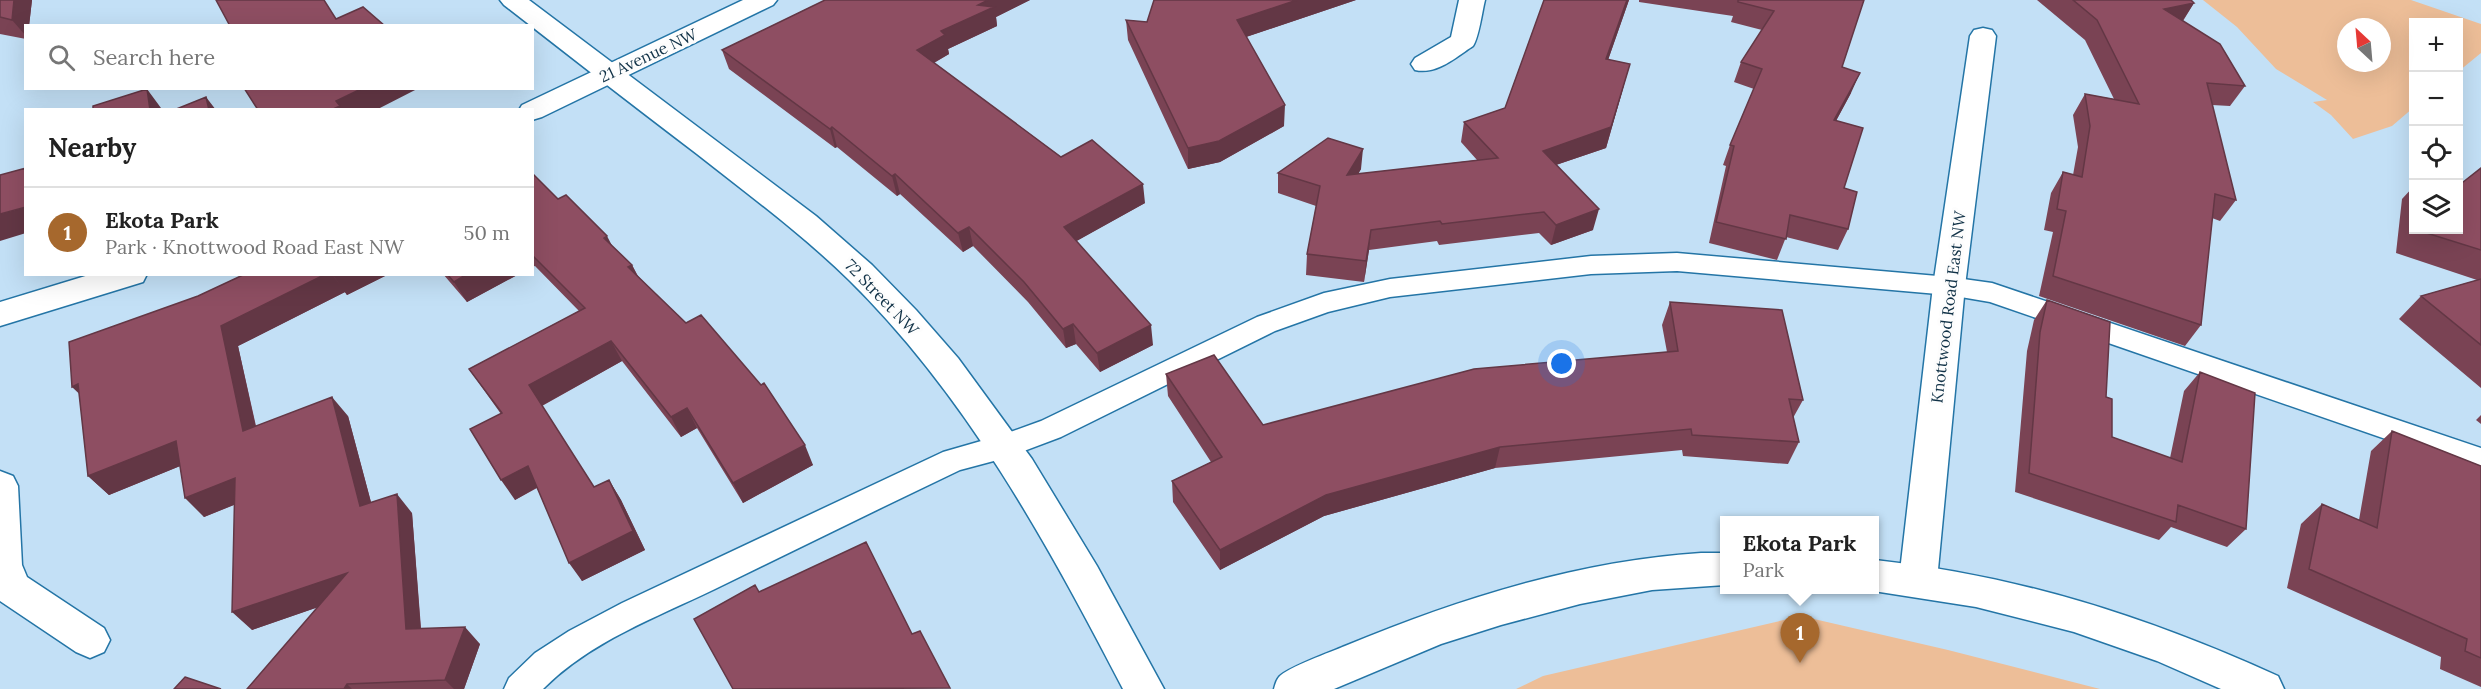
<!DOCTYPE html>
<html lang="en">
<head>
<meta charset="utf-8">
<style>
	body { margin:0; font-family:Lora,serif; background:#f2f2f2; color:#222 }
	.controls { position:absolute; right:18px; top:18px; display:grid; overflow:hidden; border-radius:0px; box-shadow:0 6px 24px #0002 }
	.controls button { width:54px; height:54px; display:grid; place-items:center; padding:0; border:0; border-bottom:2px solid #e0e0e0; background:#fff; color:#222; font:30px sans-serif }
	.compass { position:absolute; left:2337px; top:18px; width:54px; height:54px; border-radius:50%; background:#fff; box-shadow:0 6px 24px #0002; rotate:334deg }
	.you { position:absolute; left:1562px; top:364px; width:21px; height:21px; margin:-15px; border:4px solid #fff; border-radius:50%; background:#1a73e8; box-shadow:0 0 0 9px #1a73e833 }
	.badge { display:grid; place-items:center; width:39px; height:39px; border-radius:50%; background:#a6682d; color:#fff; font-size:20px; font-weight:700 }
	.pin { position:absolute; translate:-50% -50px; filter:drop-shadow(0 2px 3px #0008) }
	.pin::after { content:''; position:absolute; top:32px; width:21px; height:18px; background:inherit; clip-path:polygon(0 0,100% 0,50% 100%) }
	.popup { position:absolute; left:1720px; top:516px; width:159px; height:78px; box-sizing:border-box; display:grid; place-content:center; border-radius:0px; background:#fff; filter:drop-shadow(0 2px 4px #0005); font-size:20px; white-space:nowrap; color:#767676 }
	.popup b { font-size:22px; color:#222 }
	.popup::after { content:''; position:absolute; left:50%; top:100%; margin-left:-12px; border:12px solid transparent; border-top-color:#fff }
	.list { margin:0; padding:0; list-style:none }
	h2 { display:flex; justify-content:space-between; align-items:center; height:78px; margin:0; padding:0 24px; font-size:26px }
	h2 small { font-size:20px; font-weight:400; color:#767676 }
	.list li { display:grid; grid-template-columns:39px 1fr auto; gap:18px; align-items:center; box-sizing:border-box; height:90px; padding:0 24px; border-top:2px solid #e0e0e0 }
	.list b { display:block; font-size:22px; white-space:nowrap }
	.list p { margin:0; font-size:20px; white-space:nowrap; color:#767676 }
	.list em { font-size:20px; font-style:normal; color:#767676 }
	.icon { flex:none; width:33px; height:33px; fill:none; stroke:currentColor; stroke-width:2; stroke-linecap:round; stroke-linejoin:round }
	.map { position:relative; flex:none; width:2481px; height:689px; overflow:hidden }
	.search { position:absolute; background:#fff; box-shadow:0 6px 24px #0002; left:24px; top:24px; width:510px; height:66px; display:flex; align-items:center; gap:15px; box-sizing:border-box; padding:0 21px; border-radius:0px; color:#767676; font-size:22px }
	.panel { position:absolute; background:#fff; box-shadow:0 6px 24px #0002; left:24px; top:108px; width:510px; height:168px; border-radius:0px }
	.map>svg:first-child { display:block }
</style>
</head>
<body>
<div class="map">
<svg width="2481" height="689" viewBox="0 0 2481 689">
	<rect width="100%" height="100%" fill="#c3e0f6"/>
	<path fill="#edbe98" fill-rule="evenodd" d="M2203,0H2411L2481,24V53L2459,71L2458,22H2414L2413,108L2392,126L2353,139L2331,115L2313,102L2327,100L2276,69L2237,27ZM2346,27H2382V63H2346Z
		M1801,616L1948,650L2100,689H1516L1543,676Z"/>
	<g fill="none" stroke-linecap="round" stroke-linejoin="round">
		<defs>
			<path id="service" d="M1677,253L1949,277L1992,283L2481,448V472L1990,302L1949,295L1677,271L1591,274L1390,297L1328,312L1275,331L1061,437L1005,458L960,470C878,509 797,549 715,589C657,617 589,642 543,689H504L509,678L535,653L569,631L622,603L943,452L1002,435L1041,421L1257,317L1324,293L1390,279L1591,256Z"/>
			<path id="minor" d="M743,0H777L773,5L542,117L532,120V110H519L522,105Z
				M1459,0H1485C1482,12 1479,37 1473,46C1456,57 1437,75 1415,70L1411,64L1415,58L1451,37Z
				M1983,28L1992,30L1996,36L1965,286L1937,580L1931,592L1918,597L1905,592L1899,580L1933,286L1970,36L1974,30Z
				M92,274H147L143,282L0,326V302Z
				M0,471L13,476L18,486L22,565L27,577L104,628L110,640L104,652L90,658L76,652L0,601Z"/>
			<path id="tertiary" d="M500,0H529L816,216L872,265L916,310L958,358L1032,459L1097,566L1164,689H1123C1047,543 967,396 849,280C802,234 749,195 697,154C632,105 567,54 504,5Z
				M1701,553H1725V585L1652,590L1580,604L1501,625L1441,644L1334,689H1274C1275,685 1277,679 1279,677C1286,668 1333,651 1345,646C1458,599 1578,561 1701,553Z
				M1875,560C2020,576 2145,616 2278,676L2284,689H2221L2157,661L2074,632L1976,607L1867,590H1875Z"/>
		</defs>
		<use href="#service" stroke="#2475a6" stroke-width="3"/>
		<use href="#minor" stroke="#2475a6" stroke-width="3"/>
		<use href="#tertiary" stroke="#2475a6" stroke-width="3"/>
		<use href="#service" fill="#fff" fill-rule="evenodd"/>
		<use href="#minor" fill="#fff" fill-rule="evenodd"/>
		<use href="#tertiary" fill="#fff" fill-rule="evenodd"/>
	</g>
	<path fill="#7a4354" d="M0,0H32L29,26H26V39L0,34Z
		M825,0H1030L996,17L997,26L948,49L949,54L934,63L1061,157L1145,203L1076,241L1153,345L1100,372L1076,344L1066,348L1028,302L973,246L963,252L900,194L897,196L837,147L835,148L729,69L722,50Z
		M1154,0H1356L1246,37L1284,126L1220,162L1188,169L1128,40L1126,20L1147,22Z
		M1544,0H1629L1608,60L1624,85L1606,148L1556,165L1593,230L1551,245L1539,233L1439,245L1437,241L1369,250L1364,282L1306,275L1307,254L1316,206L1278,193V173L1361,169L1358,174L1477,160L1461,142L1464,122L1505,108Z
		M1639,0H1864L1842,67L1851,93L1836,121L1844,188L1848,229L1838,250L1786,237L1777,260L1709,243L1726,166L1723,165L1730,145L1754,89L1734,82L1741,62L1762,30L1731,22L1733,16L1639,2Z
		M2037,0H2191L2194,3L2183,21L2245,86L2230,106L2212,105L2236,200L2220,221L2212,218L2201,325L2185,346L2039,296L2053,232L2044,230L2051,193L2063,172L2073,175L2078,147L2073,115L2085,94L2114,99L2085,40Z
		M2481,168V388L2399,319L2421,296L2477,280L2396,253L2402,199L2414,186V230H2458Z
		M532,173L558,199L612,246L632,265L638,276L813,465L743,503L697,428L681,437L622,361L542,406L594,487L609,480L621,500L645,550L582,581L537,488L515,500L501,414L469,369L579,311L535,266L532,267Z
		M245,274H389L347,295L345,292L238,346L256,426L348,416L371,502L412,513L421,628L480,644L464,689H247L318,607L252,630L234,505L204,517L180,466L109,495L88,476L79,393L198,296Z
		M443,274H519L467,302Z
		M2047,300L2106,397L2112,437L2170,458L2184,391L2200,372L2246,529L2227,547L2171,527L2159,540L2015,492L2027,351L2034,320Z
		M1670,302L1803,400L1793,418L1799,442L1788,464L1683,456L1682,450L1495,468L1324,516L1220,570L1173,502L1172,481L1211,462L1168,396L1166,374L1263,425L1667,352L1662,325Z
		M2481,415V424L2476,420Z
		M2392,431L2481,466V687L2440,669L2441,657L2287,588L2301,524L2322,504L2359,520L2371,451Z"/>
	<path fill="#633745" d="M14,0H32L29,26H26V36L12,20Z
		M988,0H1030L996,17L997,26L948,49L949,54L921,70L917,50L941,31L978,5Z
		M1297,0H1356L1237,40V20Z
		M1627,0H1629L1601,80L1606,59Z
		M2194,3L2181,23L2164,9Z
		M1630,64L1606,148L1538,171L1543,151Z
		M1860,73L1851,93L1825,141L1834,120Z
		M363,88H419L376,110H331L336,101Z
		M147,89L161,108L162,110H150Z
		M206,97L216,110H209Z
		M1285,105L1284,126L1220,162L1188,169V148Z
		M832,127L837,147L835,148L830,129Z
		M1363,149L1361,169L1345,196L1347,175Z
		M895,174L900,194L897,196L892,176Z
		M1143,184L1145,203L1066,247L1064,227Z
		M26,207V233L0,241V214Z
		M1599,209L1593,230L1551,245L1556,225Z
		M969,227L973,246L963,252L958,233Z
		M1371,230L1369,250L1364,282L1366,261Z
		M607,236L618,257L604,238Z
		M632,265L642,285L628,267Z
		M326,274H332L345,292L238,346L261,451L243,431L221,326Z
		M335,274H389L347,295L333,275Z
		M467,274H519L467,302L454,282Z
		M1073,324L1076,344L1066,348L1063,329Z
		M1151,325L1153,345L1100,372L1097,353Z
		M611,341L622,361L541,406L529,385Z
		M78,384L92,406L72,387Z
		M332,397L348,416L377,525L360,506Z
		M687,408L697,428L681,437L671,417Z
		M176,441L195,460L109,495L88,476Z
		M805,445L813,465L743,503L733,483Z
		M1500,447L1495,468L1324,516L1220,570V550L1326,495Z
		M528,466L541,485L515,500L501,480Z
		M235,478L253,497L204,517L185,498Z
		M609,480L621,500L645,550L582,581L569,563Z
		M397,494L412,513L422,646L406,629Z
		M347,573L365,591L252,630L232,612Z
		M465,627L480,644L464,689H454L445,680Z
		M347,684L352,689H344Z"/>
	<path fill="#8e4e62" stroke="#633745" stroke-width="1.5" d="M0,0H14L12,20L0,17Z
		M216,0H324L336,19L363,7L385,26H230Z
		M825,0H988L978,5L994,7L941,31L945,35L917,50L1061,157L1092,140L1143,184L1064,227L1151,325L1097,353L1073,324L1063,329L1024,282L969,227L958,233L895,174L892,176L832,127L830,129L722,50Z
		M1154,0H1297L1237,20L1285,105L1219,141L1188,148L1126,20L1147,22Z
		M1544,0H1627L1606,59L1630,64L1611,127L1543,151L1599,209L1556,225L1544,212L1442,224L1440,221L1371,230L1366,261L1307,254L1320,186L1278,173L1328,138L1363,149L1347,175L1498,158L1464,122L1505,108Z
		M1738,0H1864L1842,67L1860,73L1834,120L1863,128L1844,188L1857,192L1848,229L1790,215L1786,239L1716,222L1734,146L1730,145L1762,69L1741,62L1774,11L1738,2Z
		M2073,0H2191L2194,3L2164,9L2220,44L2245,86L2207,83L2236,200L2215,194L2201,325L2053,276L2066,211L2057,209L2063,172L2082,177L2090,126L2085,94L2139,104L2097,20Z
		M244,88H363L336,101L340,106L331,110H258Z
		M147,89L150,110H93V106Z
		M206,97L209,110H174Z
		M26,168V207L0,214V175Z
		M2481,168V250L2417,230H2458V186Z
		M532,173L558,199L566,195L607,236L604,238L632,265L628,267L686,323L701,315L761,385L764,383L805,445L733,483L687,408L671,417L611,341L529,385L594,487L609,480L633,531L569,563L528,466L501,480L470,429L502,413L469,369L585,308L532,255Z
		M245,274H326L221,326L243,431L332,397L360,506L397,494L406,629L465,627L445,680L347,684L344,689H247L347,573L232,612L235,478L185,498L176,441L88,476L78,384L72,387L69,342L198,296Z
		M447,274H467L454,282Z
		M2481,279V345L2421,296Z
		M2047,300L2110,322L2106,397L2112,399V437L2182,462L2200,372L2255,393L2246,529L2178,505L2176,522L2029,473L2040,332Z
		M1670,302L1782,310L1803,400L1789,399L1799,442L1692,435L1691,429L1500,447L1326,495L1220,550L1172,481L1222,457L1166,374L1214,355L1263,425L1474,369L1678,351Z
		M2392,431L2481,466V658L2465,651L2467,639L2309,569L2322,504L2377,528Z
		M866,542L912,634L920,631L950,688L733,689L694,619L755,585L759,592Z
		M185,677L221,689H174Z"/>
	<g text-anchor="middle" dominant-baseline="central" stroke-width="6" stroke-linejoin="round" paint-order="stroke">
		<g font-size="16" fill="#113247" stroke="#fdfdfd">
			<text transform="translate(648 55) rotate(-25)">21 Avenue NW</text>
			<text transform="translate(882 297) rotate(46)">72 Street NW</text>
			<text transform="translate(1948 307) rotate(-83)">Knottwood Road East NW</text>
		</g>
	</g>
</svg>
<div class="controls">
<button>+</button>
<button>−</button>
<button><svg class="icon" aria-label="locate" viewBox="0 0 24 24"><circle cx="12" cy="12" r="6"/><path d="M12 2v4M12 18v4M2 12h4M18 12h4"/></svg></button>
<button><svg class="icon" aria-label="layers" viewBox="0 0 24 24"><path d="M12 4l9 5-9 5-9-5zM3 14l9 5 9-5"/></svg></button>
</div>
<svg class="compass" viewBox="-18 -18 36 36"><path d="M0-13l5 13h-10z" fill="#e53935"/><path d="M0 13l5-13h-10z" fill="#767676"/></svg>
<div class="you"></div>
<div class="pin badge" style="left:1800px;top:663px">1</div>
<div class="popup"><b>Ekota Park</b>Park</div>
<div class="search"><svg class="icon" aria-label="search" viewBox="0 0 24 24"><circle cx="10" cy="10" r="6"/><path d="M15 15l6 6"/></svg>Search here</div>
<section class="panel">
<h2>Nearby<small></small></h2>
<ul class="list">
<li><span class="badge">1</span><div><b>Ekota Park</b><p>Park · Knottwood Road East NW</p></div><em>50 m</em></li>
</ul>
</section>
</div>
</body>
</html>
